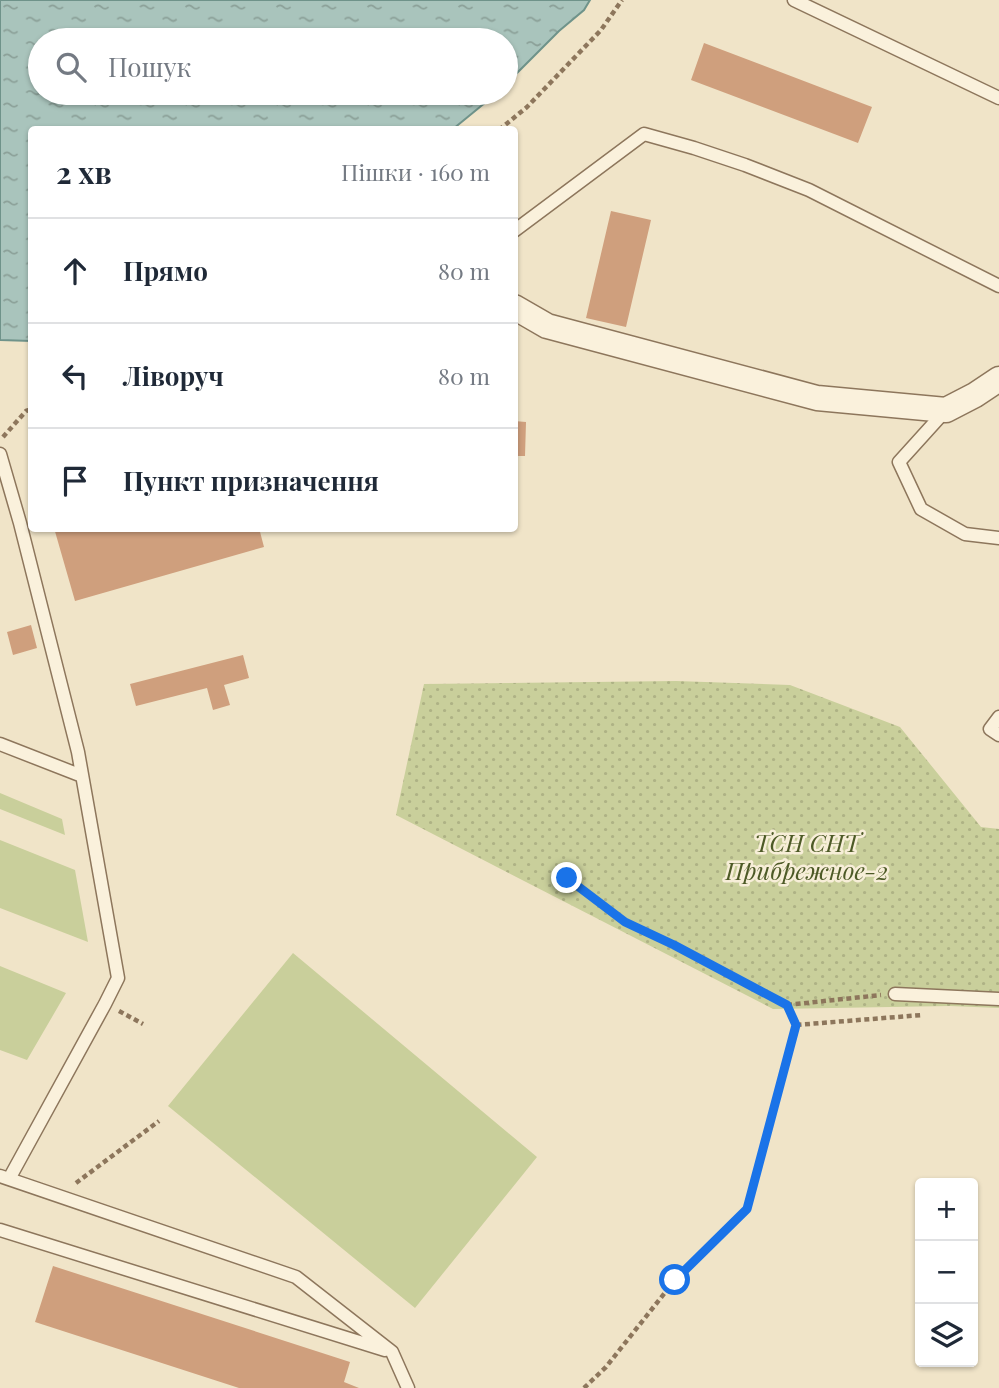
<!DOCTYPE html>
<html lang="uk">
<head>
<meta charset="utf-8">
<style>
	body { margin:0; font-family:"Playfair Display",serif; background:#f2f2f3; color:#1f2937 }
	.controls { position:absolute; right:21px; bottom:21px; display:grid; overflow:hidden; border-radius:7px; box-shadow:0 2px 5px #0004 }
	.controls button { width:63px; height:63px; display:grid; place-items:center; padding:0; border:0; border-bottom:2px solid #e0e1e3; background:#fff; color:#1f2937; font:35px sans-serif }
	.stop { position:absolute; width:21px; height:21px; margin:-16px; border:5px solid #1a73e8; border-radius:50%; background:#fff }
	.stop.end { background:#1a73e8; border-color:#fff; box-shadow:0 2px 7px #0008 }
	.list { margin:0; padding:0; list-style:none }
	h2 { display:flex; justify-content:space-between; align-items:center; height:91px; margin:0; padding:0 28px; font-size:30px }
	h2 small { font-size:23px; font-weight:400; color:#747a83 }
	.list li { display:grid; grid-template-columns:46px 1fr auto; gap:21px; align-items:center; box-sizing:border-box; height:105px; padding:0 28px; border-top:2px solid #e0e1e3 }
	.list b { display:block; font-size:26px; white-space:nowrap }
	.list em { font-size:23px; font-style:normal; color:#747a83 }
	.icon { flex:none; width:38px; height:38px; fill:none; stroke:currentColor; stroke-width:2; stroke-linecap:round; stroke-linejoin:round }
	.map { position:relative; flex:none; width:999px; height:1388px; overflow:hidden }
	.search { position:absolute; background:#fff; box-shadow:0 2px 5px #0004; left:28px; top:28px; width:490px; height:77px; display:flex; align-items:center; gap:18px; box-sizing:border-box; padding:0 24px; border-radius:38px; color:#747a83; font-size:26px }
	.panel { position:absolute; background:#fff; box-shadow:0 2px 5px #0004; left:28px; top:126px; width:490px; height:406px; border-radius:7px }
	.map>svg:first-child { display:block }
</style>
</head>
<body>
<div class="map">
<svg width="999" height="1388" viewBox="0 0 999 1388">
	<defs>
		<pattern id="garden-dots" width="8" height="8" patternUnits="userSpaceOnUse" patternTransform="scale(1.75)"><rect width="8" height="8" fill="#c9cf9b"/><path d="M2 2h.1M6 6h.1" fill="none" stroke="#aeb285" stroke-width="1.8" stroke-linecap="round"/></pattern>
		<pattern id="water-ripples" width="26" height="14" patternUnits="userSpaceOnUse" patternTransform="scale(1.75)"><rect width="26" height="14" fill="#a9c4bc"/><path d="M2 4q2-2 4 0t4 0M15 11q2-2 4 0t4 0" fill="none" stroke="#8ba098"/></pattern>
	</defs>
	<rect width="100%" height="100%" fill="#f0e4c8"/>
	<path fill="#c9cf9b" d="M0,793L62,819L65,835L0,809Z
		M0,840L75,870L88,942L0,908Z
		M293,953L537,1157L415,1308L168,1106Z
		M0,966L66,993L27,1060L0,1050Z"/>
	<path fill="url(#garden-dots)" d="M676,681L790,685L900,727L981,827L999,829V1008L950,1006L773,1009L396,815L424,684Z"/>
	<path fill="url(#water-ripples)" stroke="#6f938a" stroke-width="2" d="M0,0H590L584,10L559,31L506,84V40H40V93H497L453,129L32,130L31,341L0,340Z"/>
	<path fill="#cf9f7d" d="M704,43L872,107L858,143L691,80Z
		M611,211L651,220L626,327L586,318Z
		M514,421L526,422L525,456H514Z
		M54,528H259L264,547L75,601Z
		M31,625L37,648L13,655L7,632Z
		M243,655L249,678L224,685L230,705L213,710L207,688L136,706L130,684Z
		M53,1266L350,1362L344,1382L359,1388H239L35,1322Z"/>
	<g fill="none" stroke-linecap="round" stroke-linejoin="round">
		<defs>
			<path id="service" d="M794,0L999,98
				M514,231L644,134L694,148L745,165L809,190L999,286
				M946,410L899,462L921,509L965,534L999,538
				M0,454L20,523L78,752L118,978L105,1004L9,1179
				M999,717L990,729L999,735
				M0,744L82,776
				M895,994L999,999
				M0,1176L296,1277L392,1352L408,1388
				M0,1230L385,1350"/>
			<path id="minor" d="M514,307L547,326L817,398L946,410L975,395L999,379"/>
		</defs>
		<use href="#service" stroke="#8d765c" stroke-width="15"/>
		<use href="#minor" stroke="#8d765c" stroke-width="27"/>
		<path stroke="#8d765c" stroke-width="4.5" stroke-dasharray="5 3.5" stroke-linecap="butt" d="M499,130L527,107L601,30L622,0
			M3,437L26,411L32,409
			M567,878L625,922L673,945L787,1005L881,995
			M787,1005L796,1025
			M119,1011L143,1024
			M76,1183L159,1121
			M584,1388L606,1367L675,1280L747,1209L796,1025L922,1015"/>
		<use href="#service" stroke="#faf1dc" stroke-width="12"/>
		<use href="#minor" stroke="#faf1dc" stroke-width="24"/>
	</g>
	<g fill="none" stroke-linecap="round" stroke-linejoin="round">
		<path stroke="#1a73e8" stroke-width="9" d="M567,878L625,922L674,945L787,1005L796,1025L747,1209L675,1280"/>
	</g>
	<g text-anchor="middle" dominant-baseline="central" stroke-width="5" stroke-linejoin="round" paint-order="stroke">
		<g font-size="24" font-style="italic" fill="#4d5a26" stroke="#f7eed8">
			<text x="807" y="842">ТСН СНТ<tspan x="807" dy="28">Прибрежное-2</tspan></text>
		</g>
	</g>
</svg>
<div class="controls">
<button>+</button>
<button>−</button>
<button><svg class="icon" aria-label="layers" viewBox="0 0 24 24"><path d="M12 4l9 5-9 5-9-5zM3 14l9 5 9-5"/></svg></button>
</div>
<div class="stop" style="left:675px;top:1280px"></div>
<div class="stop end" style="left:567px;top:878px"></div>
<div class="search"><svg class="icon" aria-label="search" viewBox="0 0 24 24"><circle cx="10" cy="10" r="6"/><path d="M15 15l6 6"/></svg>Пошук</div>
<section class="panel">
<h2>2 хв<small>Пішки · 160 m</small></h2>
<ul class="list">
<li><svg class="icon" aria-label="ahead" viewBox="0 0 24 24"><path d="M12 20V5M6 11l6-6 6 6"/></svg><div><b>Прямо</b></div><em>80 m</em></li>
<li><svg class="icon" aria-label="left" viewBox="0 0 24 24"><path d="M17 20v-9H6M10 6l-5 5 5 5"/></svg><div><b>Ліворуч</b></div><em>80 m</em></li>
<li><svg class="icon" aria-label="arrive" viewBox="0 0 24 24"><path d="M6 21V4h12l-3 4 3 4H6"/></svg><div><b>Пункт призначення</b></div></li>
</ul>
</section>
</div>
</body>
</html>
